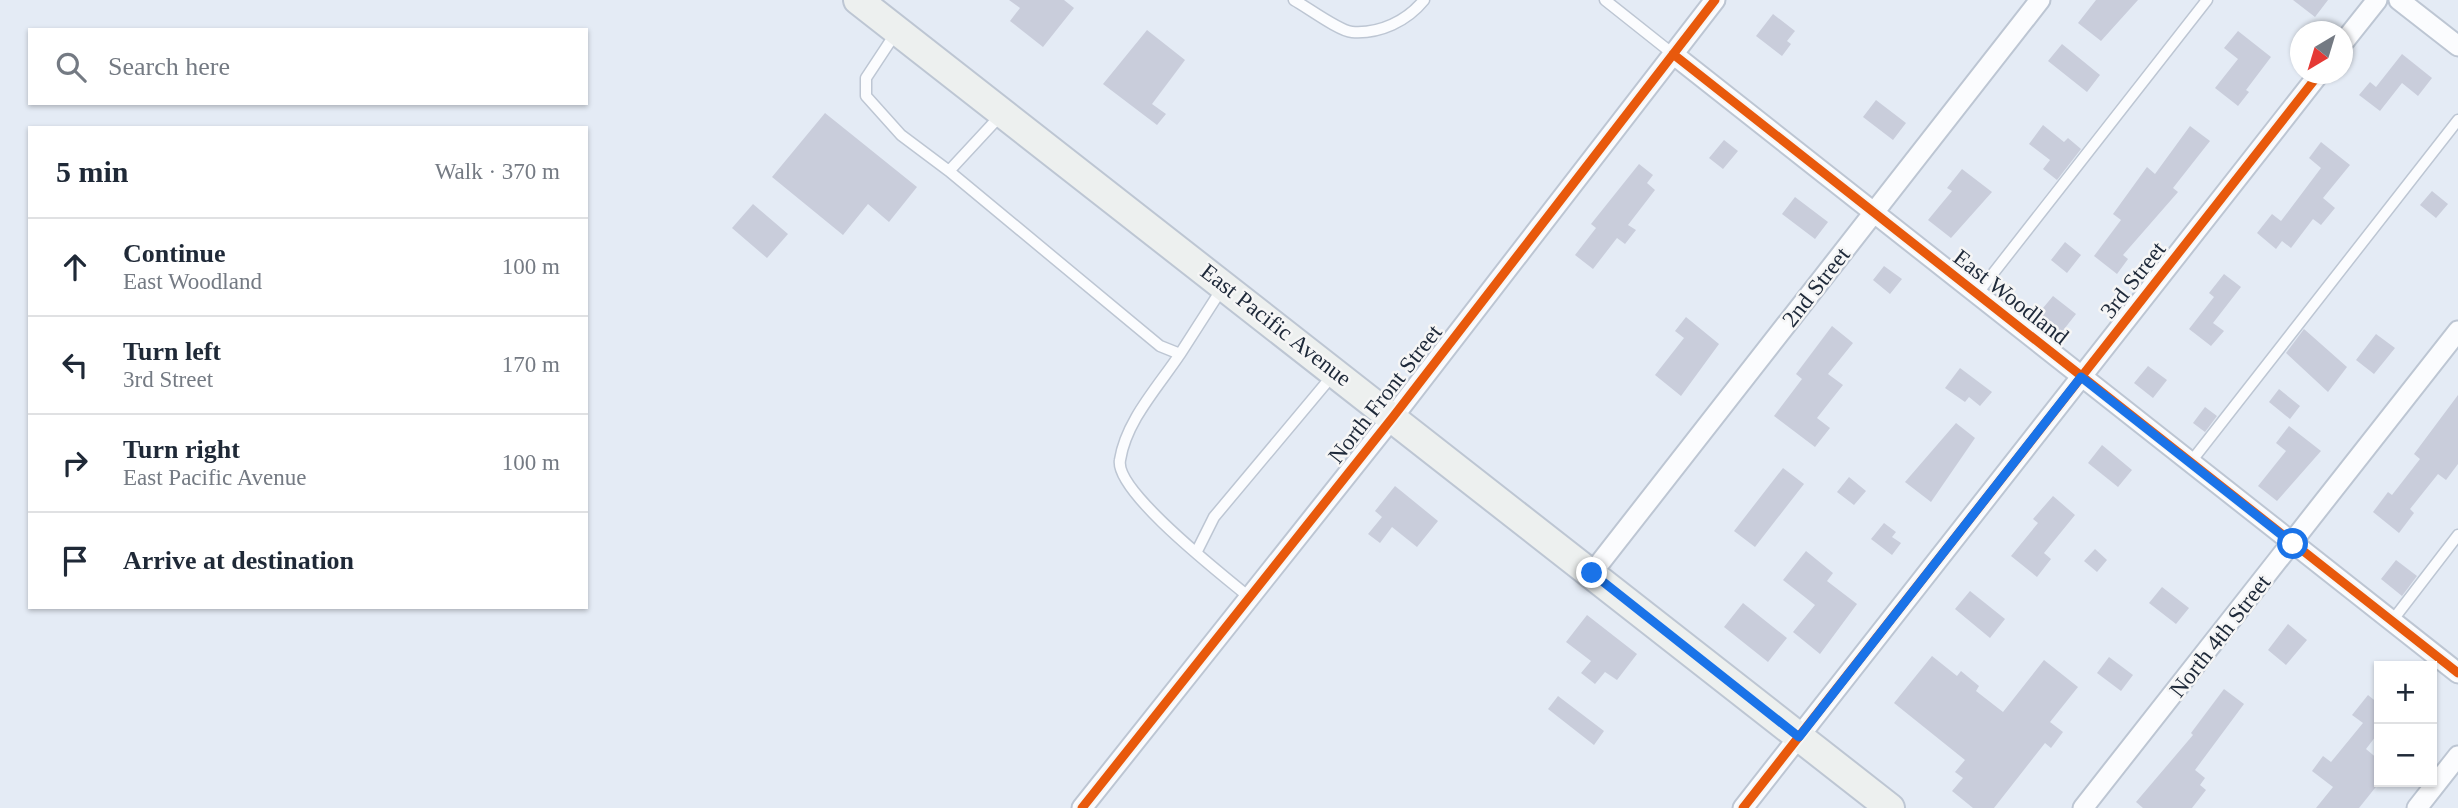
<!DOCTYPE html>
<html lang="en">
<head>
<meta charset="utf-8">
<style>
	body { margin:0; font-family:"Times New Roman",serif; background:#f6f6f7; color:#1f2937 }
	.controls { position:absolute; right:21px; bottom:21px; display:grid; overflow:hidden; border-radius:0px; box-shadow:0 2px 5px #0004 }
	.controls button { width:63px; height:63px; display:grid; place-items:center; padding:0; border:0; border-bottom:2px solid #e0e1e3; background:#fff; color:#1f2937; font:35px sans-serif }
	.compass { position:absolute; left:2290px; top:21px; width:63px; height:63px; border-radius:50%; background:#fff; box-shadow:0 2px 5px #0004; rotate:218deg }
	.stop { position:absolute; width:21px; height:21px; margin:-16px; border:5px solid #1a73e8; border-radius:50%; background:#fff }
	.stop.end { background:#1a73e8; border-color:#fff; box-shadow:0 2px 7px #0008 }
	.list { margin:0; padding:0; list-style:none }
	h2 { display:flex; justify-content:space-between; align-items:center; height:91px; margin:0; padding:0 28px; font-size:30px }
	h2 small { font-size:23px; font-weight:400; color:#747a83 }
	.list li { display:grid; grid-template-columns:46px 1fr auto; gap:21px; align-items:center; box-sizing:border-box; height:98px; padding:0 28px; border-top:2px solid #e0e1e3 }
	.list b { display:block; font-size:26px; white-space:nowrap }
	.list p { margin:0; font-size:23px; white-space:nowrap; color:#747a83 }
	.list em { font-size:23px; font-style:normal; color:#747a83 }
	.icon { flex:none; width:38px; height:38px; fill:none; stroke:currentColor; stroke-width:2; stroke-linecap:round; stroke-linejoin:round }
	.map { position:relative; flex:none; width:2458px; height:808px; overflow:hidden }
	.search { position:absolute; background:#fff; box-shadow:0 2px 5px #0004; left:28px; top:28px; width:560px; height:77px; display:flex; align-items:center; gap:18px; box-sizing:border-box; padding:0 24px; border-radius:0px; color:#747a83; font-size:26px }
	.panel { position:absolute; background:#fff; box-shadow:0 2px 5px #0004; left:28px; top:126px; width:560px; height:483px; border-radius:0px }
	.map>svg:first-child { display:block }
</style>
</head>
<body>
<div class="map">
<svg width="2458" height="808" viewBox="0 0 2458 808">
	<rect width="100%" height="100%" fill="#e4ebf5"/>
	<path fill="#c9cddb" d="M1009,0H1064L1074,8L1043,47L1010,21L1020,8Z
		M2096,0H2138L2101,41L2078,23Z
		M2293,0H2328L2315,17Z
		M1773,14L1795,31L1787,41L1791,44L1782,56L1756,36Z
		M1147,30L1185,60L1152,104L1166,114L1157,125L1103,84Z
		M2238,31L2271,57L2246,90L2249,92L2238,106L2215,88L2238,59L2224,48Z
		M2062,44L2100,75L2087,92L2048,61Z
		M2402,54L2432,78L2418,96L2402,83L2380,111L2359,95L2370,82L2376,87Z
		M1876,100L1906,123L1893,140L1863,117Z
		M825,113L917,187L889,222L868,204L843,235L772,177Z
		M2043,125L2064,142L2068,138L2081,149L2057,180L2043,169L2050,160L2029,144Z
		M2190,126L2210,141L2173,188L2178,192L2123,255L2128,259L2117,274L2094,256L2121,220L2113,214L2147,167L2155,174Z
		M1724,140L1738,151L1723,169L1709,158Z
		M2321,142L2350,165L2323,198L2335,208L2321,225L2313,219L2291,248L2282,241L2276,249L2257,233L2272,214L2281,221L2321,168L2309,158Z
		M1639,164L1653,175L1647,183L1655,190L1628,225L1636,230L1625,244L1617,238L1593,269L1575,255L1596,228L1591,224Z
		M1962,169L1992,192L1951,238L1928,220L1952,191L1947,188Z
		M2432,191L2448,204L2436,218L2420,205Z
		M1795,197L1828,222L1815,239L1782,214Z
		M753,204L788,234L767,258L732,228Z
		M2065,242L2081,255L2067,273L2051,260Z
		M1884,266L1902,279L1890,294L1873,280Z
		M2224,274L2241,287L2213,323L2224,331L2211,346L2189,329L2214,297L2209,293Z
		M2053,296L2076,314L2061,333L2038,314Z
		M1686,317L1719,344L1681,396L1655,375L1684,338L1675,331Z
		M1832,326L1853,343L1828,374L1843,385L1817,418L1830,428L1815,447L1774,416L1802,379L1796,374Z
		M2304,329L2347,367L2328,392L2286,353Z
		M2376,334L2395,348L2374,374L2356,360Z
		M2148,366L2167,380L2153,398L2134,383Z
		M1960,368L1992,392L1980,406L1969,397L1965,402L1945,388Z
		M2279,389L2300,406L2290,419L2269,402Z
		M2458,395V464L2446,480L2438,474L2410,509L2414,513L2399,533L2373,512L2388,492L2392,495L2420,459L2414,454Z
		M2205,407L2217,416L2205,432L2193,423Z
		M1956,423L1975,438L1931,502L1905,482Z
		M2289,426L2321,451L2277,501L2258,486L2286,451L2276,443Z
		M2102,445L2132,470L2118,487L2088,463Z
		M1783,468L1804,484L1755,547L1734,531Z
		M1849,477L1866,491L1854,505L1837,492Z
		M1395,486L1438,521L1417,547L1392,527L1380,543L1368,534L1382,517L1375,511Z
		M2053,496L2075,515L2044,553L2051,559L2037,577L2011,556L2038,523L2033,519Z
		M1884,523L1896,532L1892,537L1901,543L1892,555L1871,539Z
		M2095,549L2107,560L2097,572L2084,561Z
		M1806,551L1833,573L1827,581L1857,604L1820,654L1793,632L1815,605L1783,580Z
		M2396,560L2417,576L2402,596L2381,579Z
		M2162,587L2189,608L2176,624L2149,603Z
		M1970,591L2005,619L1990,638L1955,609Z
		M1743,603L1787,638L1768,662L1724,627Z
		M1587,615L1637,654L1617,680L1605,672L1595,684L1581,673L1591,661L1566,642Z
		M2288,624L2307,640L2286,665L2268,650Z
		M1932,656L1957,676L1961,671L1979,686L1976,691L2003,712L2044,660L2078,687L2050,722L2063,732L2051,748L2045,743L1994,808H1973L1952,791L1963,778L1955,772L1965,760L1894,703Z
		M2109,657L2133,675L2121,691L2097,673Z
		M2224,689L2244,704L2195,770L2205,778L2200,785L2206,790L2192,808H2143L2136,802L2193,735L2191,733Z
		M2368,695L2379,704V732L2366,749L2379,760V783L2359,808H2316L2333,787L2312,771L2323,756L2331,762L2363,723L2352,715Z
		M1558,696L1604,731L1594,745L1548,709Z"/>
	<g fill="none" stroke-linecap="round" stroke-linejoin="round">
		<defs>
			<path id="lane" d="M1294,0C1307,7 1339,31 1352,32C1380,34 1407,21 1424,0
				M1605,0L1673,54
				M895,34L866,78V96L901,135L949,171
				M1000,116L949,171L1160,346L1180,354L1223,287
				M1977,294L2207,0
				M1180,354C1158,387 1126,421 1120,460C1114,491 1224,576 1249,597
				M2190,463L2458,120
				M1196,553L1214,517L1332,376
				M2392,621L2458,535"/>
			<path id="street" d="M2399,0L2458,46
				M2342,44L2377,0
				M1673,54L2458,673
				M1592,573L2040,0
				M1082,808L1393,417L1715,0
				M1743,808L2319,74
				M2083,808L2458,331
				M2417,808L2458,756"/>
			<path id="secondary" d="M858,0L1890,808"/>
		</defs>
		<use href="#lane" stroke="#bdc6d3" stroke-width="13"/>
		<use href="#street" stroke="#bdc6d3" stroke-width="23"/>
		<use href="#secondary" stroke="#bdc6d3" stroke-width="32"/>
		<use href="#lane" stroke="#fbfcfe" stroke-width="10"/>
		<use href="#street" stroke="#fbfcfe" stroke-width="19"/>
		<use href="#secondary" stroke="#edf0ef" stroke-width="28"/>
		<defs>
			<path id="cycleway" d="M1673,54L2458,673
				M1082,808L1393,417L1715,0
				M1743,808L2319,74"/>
		</defs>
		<use href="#cycleway" stroke="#f6f6f6" stroke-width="13"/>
		<use href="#cycleway" stroke="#e8590c" stroke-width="9"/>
	</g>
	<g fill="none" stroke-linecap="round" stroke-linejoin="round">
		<path stroke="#1a73e8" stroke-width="9" d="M1592,573L1799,737L2081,377L2293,544"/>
	</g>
	<g text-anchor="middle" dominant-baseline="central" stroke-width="5" stroke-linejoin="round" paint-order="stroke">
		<g font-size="23" fill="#1e2939" stroke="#f6f6f6">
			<text transform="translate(2133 280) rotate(-52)">3rd Street</text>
			<text transform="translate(1816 287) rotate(-52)">2nd Street</text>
			<text transform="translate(2011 297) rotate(38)">East Woodland</text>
			<text transform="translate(1276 325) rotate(38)">East Pacific Avenue</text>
			<text transform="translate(1385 394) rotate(-52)">North Front Street</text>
			<text transform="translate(2220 636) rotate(-52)">North 4th Street</text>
		</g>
	</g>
</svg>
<div class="controls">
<button>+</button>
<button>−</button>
</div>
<svg class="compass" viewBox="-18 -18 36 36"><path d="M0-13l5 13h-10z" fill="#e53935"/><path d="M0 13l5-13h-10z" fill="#747a83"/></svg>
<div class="stop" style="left:2293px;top:544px"></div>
<div class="stop end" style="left:1592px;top:573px"></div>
<div class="search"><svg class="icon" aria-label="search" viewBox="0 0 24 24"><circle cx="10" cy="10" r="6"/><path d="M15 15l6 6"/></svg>Search here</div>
<section class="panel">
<h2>5 min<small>Walk · 370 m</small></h2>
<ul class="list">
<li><svg class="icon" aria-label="ahead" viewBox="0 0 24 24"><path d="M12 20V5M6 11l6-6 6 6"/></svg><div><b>Continue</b><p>East Woodland</p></div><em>100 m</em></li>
<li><svg class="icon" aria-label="left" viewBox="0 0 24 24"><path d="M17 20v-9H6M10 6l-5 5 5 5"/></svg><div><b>Turn left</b><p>3rd Street</p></div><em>170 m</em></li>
<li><svg class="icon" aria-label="right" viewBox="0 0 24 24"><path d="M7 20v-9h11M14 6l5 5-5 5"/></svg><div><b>Turn right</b><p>East Pacific Avenue</p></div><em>100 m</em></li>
<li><svg class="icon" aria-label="arrive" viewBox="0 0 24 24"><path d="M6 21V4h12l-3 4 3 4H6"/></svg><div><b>Arrive at destination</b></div></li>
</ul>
</section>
</div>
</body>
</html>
